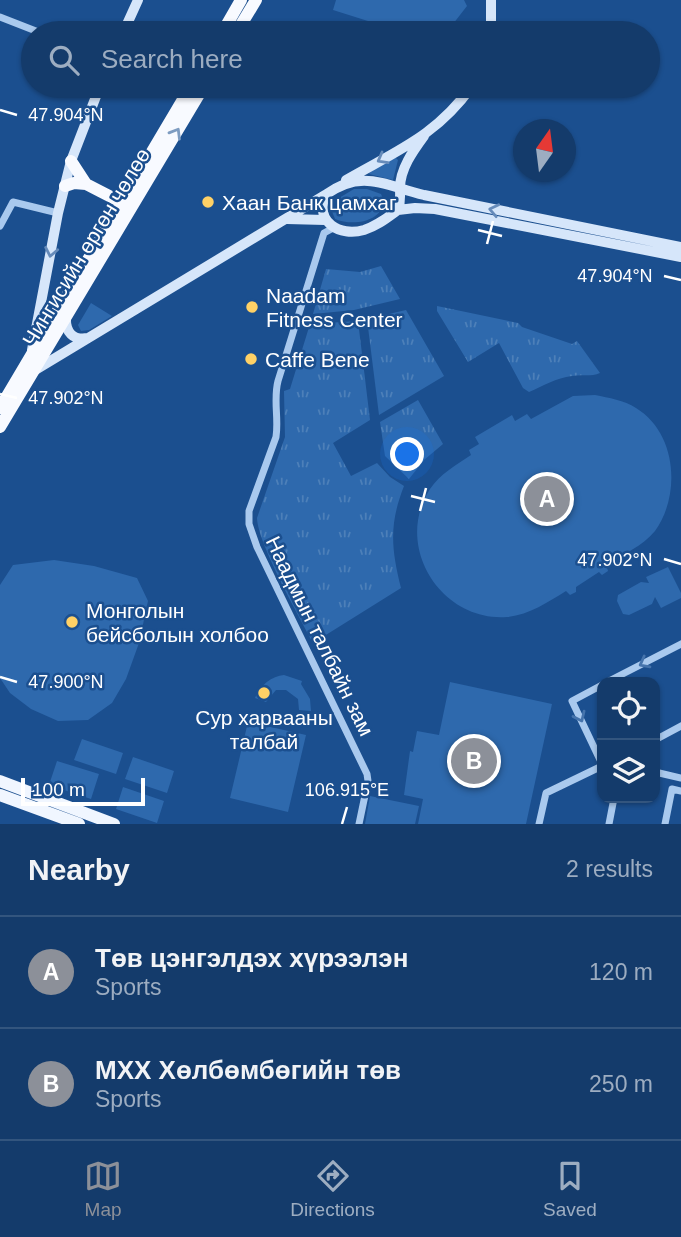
<!DOCTYPE html>
<html lang="en">
<head>
<meta charset="utf-8">
<style>
	body { margin:0; font-family:Arial,sans-serif; background:#1d4271; color:#f1f3f6 }
	.controls { position:absolute; right:21px; bottom:21px; display:grid; overflow:hidden; border-radius:14px; box-shadow:0 2px 5px #0004 }
	.controls button { width:63px; height:63px; display:grid; place-items:center; padding:0; border:0; border-bottom:2px solid #33557e; background:#143b6b; color:#f1f3f6; font:35px sans-serif }
	.compass { position:absolute; left:513px; top:119px; width:63px; height:63px; border-radius:50%; background:#143b6b; box-shadow:0 2px 5px #0004; rotate:14deg }
	.scale { position:absolute; left:21px; bottom:18px; width:124px; box-sizing:border-box; padding-left:7px; border:4px solid #fff; border-top:0; font-size:19px; line-height:24px; white-space:nowrap; color:#fff; -webkit-text-stroke:5px #1b4f8f; paint-order:stroke }
	.you { position:absolute; left:408px; top:455px; width:24px; height:24px; margin:-18px; border:5px solid #fff; border-radius:50%; background:#1a73e8; box-shadow:0 0 0 10px #1a73e833 }
	.badge { display:grid; place-items:center; width:46px; height:46px; border-radius:50%; background:#8c9099; color:#fff; font-size:23px; font-weight:700 }
	.pin { position:absolute; translate:-50% -50%; border:4px solid #fff; box-shadow:0 2px 7px #0006 }
	.list { margin:0; padding:0; list-style:none }
	h2 { display:flex; justify-content:space-between; align-items:center; height:91px; margin:0; padding:0 28px; font-size:30px }
	h2 small { font-size:23px; font-weight:400; color:#9dadc1 }
	.list li { display:grid; grid-template-columns:46px 1fr auto; gap:21px; align-items:center; box-sizing:border-box; height:112px; padding:0 28px; border-top:2px solid #33557e }
	.list b { display:block; font-size:26px; white-space:nowrap }
	.list p { margin:0; font-size:23px; white-space:nowrap; color:#9dadc1 }
	.list em { font-size:23px; font-style:normal; color:#9dadc1 }
	.icon { flex:none; width:38px; height:38px; fill:none; stroke:currentColor; stroke-width:2; stroke-linecap:round; stroke-linejoin:round }
	.map { position:relative; flex:none; width:681px; height:824px; overflow:hidden }
	.search { position:absolute; background:#143b6b; box-shadow:0 2px 5px #0004; left:21px; right:21px; top:21px; height:77px; display:flex; align-items:center; gap:18px; box-sizing:border-box; padding:0 24px; border-radius:38px; color:#9dadc1; font-size:26px }
	.sheet { height:315px; background:#143b6b }
	nav { display:flex; justify-content:space-around; align-items:center; box-sizing:border-box; height:98px; border-top:2px solid #33557e; background:#143b6b; font-size:19px; color:#9dadc1 }
	nav a { display:grid; justify-items:center; gap:4px }
	nav .on { color:#8c9099 }
	.map>svg:first-child { display:block }
</style>
</head>
<body>
<div class="map">
<svg width="681" height="824" viewBox="0 0 681 824">
	<defs>
		<pattern id="park-tufts" width="24" height="20" patternUnits="userSpaceOnUse" patternTransform="scale(1.75)"><rect width="24" height="20" fill="#2e69ad"/><path d="M3 7l-1-3M5 7V3M7 7l1-3M15 17l-1-3M17 17v-4M19 17l1-3" fill="none" stroke="#4d80b9"/></pattern>
	</defs>
	<rect width="100%" height="100%" fill="#1b4f8f"/>
	<path fill="#2e69ad" d="M336,0H464L467,6L446,33H406L333,10Z
		M395,157L398,160L393,180L369,174L371,171Z
		M354,189H367L381,194L384,201C381,223 352,226 335,219L331,209L334,201Z
		M91,303L112,316L89,330L81,331L78,325Z
		M595,395C609,398 624,400 636,408C677,433 681,495 655,531C643,546 622,555 606,564L608,571L602,575L599,572L576,587V592L570,595L566,591C548,602 529,615 507,617C441,622 393,546 430,489C440,474 456,465 471,455L469,450L479,444L475,437L512,415L515,421L527,414L531,419L573,396Z
		M54,560L94,566L137,578L148,601L139,643L126,679L112,703L88,720L58,721L31,709L10,693L0,678V585L13,565Z
		M668,567L681,593V598L661,608L655,597L652,604L629,615L623,614L617,601L618,595L641,582L649,583L646,577Z
		M284,675L302,681L301,684L310,699L311,711L299,710L298,699L286,690H276L266,702L255,698C260,685 272,676 284,675Z
		M450,682L552,704L526,824H418L423,799L404,795L410,751L413,752L417,731L439,735Z
		M248,722L306,735L288,812L230,798Z
		M82,739L123,753L116,774L74,760Z
		M133,757L174,771L167,793L125,779Z
		M57,761L99,774L91,799L49,785Z
		M123,787L164,801L157,823L116,809Z
		M370,796L419,806L415,824H365Z"/>
	<path fill="url(#park-tufts)" d="M381,266L400,299L354,310L313,314L326,269L360,272Z
		M437,306L518,323L522,327L572,344L577,341L600,373C591,377 581,374 572,376C556,378 543,386 529,392L523,388L499,343L468,362L437,311Z
		M406,310L444,376L379,415L367,319Z
		M358,321L370,420L333,443L351,476L377,463L390,477L404,486C389,524 391,548 401,588L313,643C299,616 258,544 257,518L285,437L284,391L290,389L310,324Z
		M418,400L443,444L424,460L409,479L385,456L380,422Z"/>
	<g fill="none" stroke-linecap="round" stroke-linejoin="round">
		<path stroke="#a9c9ee" stroke-width="7" d="M0,17L41,33
			M0,226L13,202L58,213
			M335,227L324,233L278,381C273,400 279,418 276,437L249,511V524L257,547L367,774L368,781L359,824
			M607,682L681,644
			M602,685L572,701L602,764
			M655,740L681,726
			M655,772L681,778
			M539,824L546,793L602,766
			M609,824L614,798
			M665,824L672,789L681,791"/>
		<path stroke="#d6e6fa" stroke-width="10" d="M491,0V33
			M123,33L138,0
			M424,136C413,151 400,169 400,188C400,196 401,201 398,210C387,218 377,226 364,230C339,237 315,222 325,195C363,168 385,186 424,195L681,247
			M346,180C398,150 436,136 472,86
			M398,210L415,208L435,209L681,257
			M287,219L325,220
			M66,317C65,332 73,341 88,338
			M32,350L58,213L71,161L100,86
			M32,372L325,195"/>
		<path stroke="#f0f6ff" stroke-width="12" d="M0,781L114,824
			M0,795L79,824"/>
		<path stroke="#f8faff" stroke-width="12" d="M222,33L241,0
			M236,33L256,0
			M71,161L86,184L121,202
			M65,186L74,183L86,184
			M0,408L191,86
			M0,427L204,86"/>
	</g>
	<defs><path id="oneway-chevron" d="M-2-3.5L2.5 0L-2 3.5" fill="none" stroke-width="1.6" stroke-linecap="round" stroke-linejoin="round" transform="scale(1.75)"/></defs>
	<use stroke="#7e9cc1" href="#oneway-chevron" transform="translate(176 133) rotate(-59)"/>
	<g stroke="#668bba">
		<use href="#oneway-chevron" transform="translate(382 159) rotate(151)"/>
		<use href="#oneway-chevron" transform="translate(494 210) rotate(-168)"/>
		<use href="#oneway-chevron" transform="translate(51 252) rotate(101)"/>
	</g>
	<g stroke="#4674ac">
		<use href="#oneway-chevron" transform="translate(644 663) rotate(152)"/>
		<use href="#oneway-chevron" transform="translate(580 717) rotate(65)"/>
	</g>
	<path fill="none" stroke="#fff" stroke-width="2.5" d="M0,110L17,115M478,230L502,236M487,244L493,221M664,276L681,280M0,394L17,398M411,496L435,502M420,511L426,488M664,559L681,564M0,677L17,682M342,824L347,807"/>
	<g fill="#ffd166" stroke="#1b4f8f" stroke-width="2.5">
		<circle cx="208" cy="202" r="7"/>
		<circle cx="252" cy="307" r="7"/>
		<circle cx="251" cy="359" r="7"/>
		<circle cx="72" cy="622" r="7"/>
		<circle cx="264" cy="693" r="7"/>
	</g>
	<g text-anchor="middle" dominant-baseline="central" stroke-width="5" stroke-linejoin="round" paint-order="stroke">
		<g font-size="21" fill="#fff" stroke="#1b4f8f" text-anchor="start">
			<text x="222" y="202">Хаан Банк цамхаг</text>
			<text x="266" y="295">Naadam<tspan x="266" dy="24">Fitness Center</tspan></text>
			<text x="265" y="359">Caffe Bene</text>
			<text x="86" y="610">Монголын<tspan x="86" dy="24">бейсболын холбоо</tspan></text>
			<text x="264" y="717" text-anchor="middle">Сур харвааны<tspan x="264" dy="24">талбай</tspan></text>
		</g>
		<g font-size="21" fill="#fff" stroke="#1b4f8f">
			<text transform="translate(86 247) rotate(-59)">Чингисийн өргөн чөлөө</text>
			<text transform="translate(320 636) rotate(64)">Наадмын талбайн зам</text>
		</g>
	</g>
	<g font-size="18" text-anchor="middle" fill="#fff" stroke="#1b4f8f" stroke-width="5" stroke-linejoin="round" paint-order="stroke">
		<text x="66" y="121">47.904°N</text>
		<text x="615" y="282">47.904°N</text>
		<text x="66" y="404">47.902°N</text>
		<text x="615" y="566">47.902°N</text>
		<text x="66" y="688">47.900°N</text>
		<text x="347" y="796">106.915°E</text>
	</g>
</svg>
<div class="controls">
<button><svg class="icon" aria-label="locate" viewBox="0 0 24 24"><circle cx="12" cy="12" r="6"/><path d="M12 2v4M12 18v4M2 12h4M18 12h4"/></svg></button>
<button><svg class="icon" aria-label="layers" viewBox="0 0 24 24"><path d="M12 4l9 5-9 5-9-5zM3 14l9 5 9-5"/></svg></button>
</div>
<svg class="compass" viewBox="-18 -18 36 36"><path d="M0-13l5 13h-10z" fill="#e53935"/><path d="M0 13l5-13h-10z" fill="#9dadc1"/></svg>
<div class="scale">100 m</div>
<div class="you"></div>
<div class="pin badge" style="left:547px;top:499px">A</div>
<div class="pin badge" style="left:474px;top:761px">B</div>
<div class="search"><svg class="icon" aria-label="search" viewBox="0 0 24 24"><circle cx="10" cy="10" r="6"/><path d="M15 15l6 6"/></svg>Search here</div>
</div>
<section class="sheet">
<h2>Nearby<small>2 results</small></h2>
<ul class="list">
<li><span class="badge">A</span><div><b>Төв цэнгэлдэх хүрээлэн</b><p>Sports</p></div><em>120 m</em></li>
<li><span class="badge">B</span><div><b>МХХ Хөлбөмбөгийн төв</b><p>Sports</p></div><em>250 m</em></li>
</ul>
</section>
<nav>
<a class="on"><svg class="icon" aria-label="map" viewBox="0 0 24 24"><path d="M3 6l6-2 6 2 6-2v14l-6 2-6-2-6 2zM9 4v14M15 6v14"/></svg>Map</a>
<a><svg class="icon" aria-label="directions" viewBox="0 0 24 24"><path d="M12 3l9 9-9 9-9-9zM9 14v-3h6M13 9l2 2-2 2"/></svg>Directions</a>
<a><svg class="icon" aria-label="saved" viewBox="0 0 24 24"><path d="M7 4h10v16l-5-4-5 4z"/></svg>Saved</a>
</nav>
</body>
</html>
